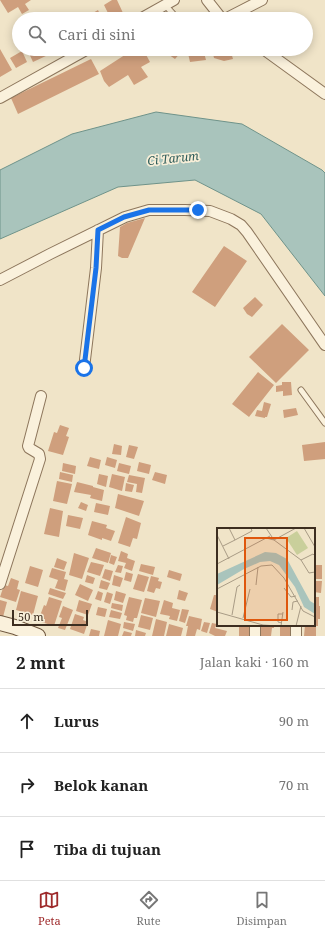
<!DOCTYPE html>
<html lang="id">
<head>
<meta charset="utf-8">
<style>
	body { margin:0; font-family:"Noto Serif",serif; background:#f2f2f2; color:#222 }
	.scale { position:absolute; left:12px; bottom:10px; width:76px; box-sizing:border-box; padding-left:4px; border:2px solid #3d2e20; border-top:0; font-size:11px; line-height:14px; white-space:nowrap; color:#3d2e20; -webkit-text-stroke:3px #f7eed8; paint-order:stroke }
	.stop { position:absolute; width:12px; height:12px; margin:-9px; border:3px solid #1a73e8; border-radius:50%; background:#fff }
	.stop.end { background:#1a73e8; border-color:#fff; box-shadow:0 1px 4px #0008 }
	.list { margin:0; padding:0; list-style:none }
	h2 { display:flex; justify-content:space-between; align-items:center; height:52px; margin:0; padding:0 16px; font-size:17px }
	h2 small { font-size:13px; font-weight:400; color:#767676 }
	.list li { display:grid; grid-template-columns:26px 1fr auto; gap:12px; align-items:center; box-sizing:border-box; height:64px; padding:0 16px; border-top:1px solid #e0e0e0 }
	.list b { display:block; font-size:15px; white-space:nowrap }
	.list em { font-size:13px; font-style:normal; color:#767676 }
	.icon { flex:none; width:22px; height:22px; fill:none; stroke:currentColor; stroke-width:2; stroke-linecap:round; stroke-linejoin:round }
	.map { position:relative; flex:none; width:325px; height:636px; overflow:hidden }
	.search { position:absolute; background:#fff; box-shadow:0 2px 10px #0003; left:12px; right:12px; top:12px; height:44px; display:flex; align-items:center; gap:10px; box-sizing:border-box; padding:0 14px; border-radius:22px; color:#767676; font-size:15px }
	.sheet { height:244px; background:#fff }
	nav { display:flex; justify-content:space-around; align-items:center; box-sizing:border-box; height:56px; border-top:1px solid #e0e0e0; background:#fff; font-size:11px; color:#767676 }
	nav a { display:grid; justify-items:center; gap:2px }
	nav .on { color:#9e2a2b }
	.map>svg:first-child { display:block }
</style>
</head>
<body>
<div class="map">
<svg width="325" height="636" viewBox="0 0 325 636">
	<rect width="100%" height="100%" fill="#f0e4c8"/>
	<path fill="#a9c4bc" stroke="#6f938a" d="M156,112L242,124L322,170L325,173V296L261,214L195,180L118,187L0,239V170L72,134Z"/>
	<path fill="#cf9f7d" d="M0,0H31L25,4L29,10L22,14L18,7L8,13Z
		M112,0H117L123,13L111,19L104,5Z
		M98,10L102,19H87L86,17Z
		M0,49L12,70L0,77Z
		M27,49H45L48,55L33,62Z
		M134,49H143L150,62L141,67L148,77L134,85L128,75L109,87L104,81L100,71Z
		M163,49H184L175,59L162,50Z
		M187,49H203L206,60L190,62Z
		M204,49H230L233,59L224,61L214,58L213,54L208,55Z
		M22,51L27,62L16,68L10,58Z
		M91,59L99,74L18,114L11,98Z
		M145,218L128,258H122L118,256L120,227L127,223Z
		M224,246L247,261L215,307L192,292Z
		M255,297L263,305L252,317L247,314L243,308Z
		M282,324L309,350L276,383L249,357Z
		M258,372L274,385L249,417L232,404Z
		M282,382H291L292,395L283,396V391L276,392V386L282,385Z
		M264,402L271,404L267,417H265V418L255,416L257,410L262,411Z
		M296,408L298,415L284,418L283,410Z
		M60,425L69,428L66,436L69,437L63,455L48,451L54,432L57,433Z
		M325,442V459L304,461L302,445Z
		M114,444L122,446L121,455L112,454Z
		M129,445L138,447L134,459L126,457Z
		M90,457L101,460L99,469L87,466Z
		M107,457L117,460L115,468L105,465Z
		M139,462L151,465L149,474L137,471Z
		M63,463L76,466L75,474L62,471Z
		M119,463L131,466L129,474L117,471Z
		M60,472L73,475L72,482L59,479Z
		M155,472L167,475L165,484L152,480Z
		M99,474L108,476L106,487L97,484Z
		M112,474L125,477L122,491L109,487Z
		M129,475L145,478L142,493L136,492L137,484L127,482Z
		M57,481L72,484L67,504L53,501Z
		M77,482L93,486V487L104,490L102,501L90,498L91,495L74,492Z
		M126,483L134,485L132,492L125,491Z
		M118,494L144,501L139,516L115,508Z
		M81,502L88,505L86,511L78,508Z
		M96,503L110,506L108,515L94,512Z
		M50,508L63,511L59,537L44,534Z
		M68,515L83,518L80,529L66,526Z
		M126,517L141,523L137,539L133,538L130,547L118,543Z
		M92,521L107,525L106,528L115,531L111,541L102,538V540L88,535Z
		M96,548L111,553L108,563L92,558Z
		M121,551L128,554L127,558L135,561L132,571L124,568L126,563L118,561Z
		M74,553L89,558L82,579L69,575Z
		M111,555L117,557L114,565L109,563Z
		M57,558L67,562L64,570L54,567Z
		M91,562L104,565L100,576L87,572Z
		M141,564L155,567L153,575L139,571Z
		M118,565L123,566L121,573L115,572Z
		M314,565H322V579H314Z
		M30,566L43,570L38,587L25,583Z
		M52,568L66,572L64,579L68,580L65,591L55,588L58,580L49,577Z
		M105,569L113,571L110,581L102,578Z
		M169,570L182,574L180,581L167,577Z
		M126,572L133,574L131,582L124,580Z
		M138,574L149,577L144,592L133,589Z
		M87,575L95,578L93,584L85,582Z
		M114,575L123,578L120,587L112,585Z
		M151,576L159,578L158,581L162,582L160,589L156,588L154,593L147,591Z
		M11,578L19,581L17,589L20,590L16,602L0,597L4,585L8,586Z
		M101,580L110,583L107,590L99,588Z
		M314,581H322L321,593L314,592Z
		M80,584L93,590L88,601L75,595Z
		M50,588L66,593L63,599L48,594Z
		M179,590L188,593L185,601L177,599Z
		M21,591L38,596L33,615L16,610Z
		M98,591L103,593L101,601L95,599Z
		M116,591L126,594L123,603L114,600Z
		M107,592L113,594L110,604L104,602Z
		M214,595H218V612L210,609Z
		M49,597L62,601L54,626L38,621L44,605L46,606Z
		M129,597L142,600L137,618H134L133,622L126,620L127,616L124,615Z
		M314,597H319V606H320V619H318V626H316V636H304L305,625H314Z
		M145,598L160,601L156,617L141,613Z
		M0,600L7,602L3,617L0,616Z
		M79,600L92,604L88,615L76,611Z
		M164,600L173,603L172,608L180,610L177,621L169,619L170,616L160,614Z
		M112,603L123,605L122,611L111,608Z
		M63,606L73,610L65,630L58,628L62,618L59,617Z
		M98,607L107,609L105,617L96,615Z
		M182,609L189,610L185,623L179,621Z
		M111,610L122,613L120,619L109,617Z
		M75,614L84,617L83,620L88,622L84,634L70,629Z
		M141,615L153,618L150,630L138,627Z
		M189,616L202,619L200,630L197,629L195,636H186L188,626H186Z
		M156,619L167,622L164,636H152Z
		M108,620L121,624L118,636H104Z
		M124,622L135,624L133,631L123,628Z
		M204,622L210,623L207,633L201,631Z
		M212,623L217,624L215,628L227,631L225,636H215L209,633Z
		M169,624L183,628L181,636H166Z
		M239,625H251L252,636H239Z
		M260,625H274V628H272L271,636H260Z
		M280,625H292V636H280Z
		M91,629L100,631L99,636H89Z
		M136,630L146,633L145,636H135Z
		M124,631L132,633L131,636H122Z"/>
	<g fill="none" stroke-linecap="round" stroke-linejoin="round">
		<defs>
			<path id="lane" d="M165,5L176,17L181,19
				M301,390L325,423"/>
			<path id="street" d="M207,0L222,19
				M140,19L174,0
				M225,19L262,0
				M263,49L325,94
				M0,98L88,49
				M0,280L50,254L125,217L149,210H185L210,211L231,219L241,225L247,232L325,345
				M84,368L96,268L98,230
				M0,584L40,459L39,454L29,448L28,446L41,396
				M255,636V625
				M296,636V625"/>
			<path id="secondary" d="M0,623L15,627L38,636"/>
		</defs>
		<use href="#lane" stroke="#8d765c" stroke-width="7"/>
		<use href="#street" stroke="#8d765c" stroke-width="12"/>
		<use href="#secondary" stroke="#6f573f" stroke-width="16"/>
		<use href="#lane" stroke="#faf1dc" stroke-width="5"/>
		<use href="#street" stroke="#faf1dc" stroke-width="10"/>
		<use href="#secondary" stroke="#faf1dc" stroke-width="14"/>
	</g>
	<g fill="none" stroke-linecap="round" stroke-linejoin="round">
		<path stroke="#1a73e8" stroke-width="5" d="M84,368L96,268L98,230L124,217L149,210H198"/>
	</g>
	<g text-anchor="middle" dominant-baseline="central" stroke-width="3.5" stroke-linejoin="round" paint-order="stroke">
		<g font-size="12" font-style="italic" fill="#2f5d5a" stroke="#f7eed8">
			<text transform="translate(173 158) rotate(-6)">Ci Tarum</text>
		</g>
	</g>
	<g transform="translate(217 528)">
		<rect width="98" height="98" fill="#f0e4c8"/>
		<path d="M80,3L91,20L80,27L69,10Z" fill="#c9cf9b"/>
		<path d="M48,24L59,25L70,31L93,73L98,76V86L87,79L78,59L62,37L53,33L43,34L27,41L0,57V46Z" fill="#a9c4bc"/>
		<path fill="none" stroke="#a89b85" stroke-width="1" d="M12,0L18,12L35,3L34,0M49,0L57,12L84,32L92,45L98,44M87,0L98,19M0,7L12,31M49,10L57,12L79,0M6,18L18,12M84,32L96,26L98,28M0,36L53,8M39,57L41,39M67,60L74,69L79,68M0,61L44,38L55,37L67,50L86,83L98,89M75,82L76,74L81,73M0,84L46,97L60,98M15,87L20,59L23,57M26,90L33,61M65,95L61,94V86H66M64,98L66,84M79,98L84,78"/>
		<path fill="#df570d" fill-opacity="0.15" stroke="#df570d" stroke-width="2" d="M28,10H70V92H28Z"/>
		<rect width="98" height="98" fill="none" stroke="#3d2e20" stroke-width="2"/>
	</g>
</svg>
<div class="scale">50 m</div>
<div class="stop" style="left:84px;top:368px"></div>
<div class="stop end" style="left:198px;top:210px"></div>
<div class="search"><svg class="icon" aria-label="search" viewBox="0 0 24 24"><circle cx="10" cy="10" r="6"/><path d="M15 15l6 6"/></svg>Cari di sini</div>
</div>
<section class="sheet">
<h2>2 mnt<small>Jalan kaki · 160 m</small></h2>
<ul class="list">
<li><svg class="icon" aria-label="ahead" viewBox="0 0 24 24"><path d="M12 20V5M6 11l6-6 6 6"/></svg><div><b>Lurus</b></div><em>90 m</em></li>
<li><svg class="icon" aria-label="right" viewBox="0 0 24 24"><path d="M7 20v-9h11M14 6l5 5-5 5"/></svg><div><b>Belok kanan</b></div><em>70 m</em></li>
<li><svg class="icon" aria-label="arrive" viewBox="0 0 24 24"><path d="M6 21V4h12l-3 4 3 4H6"/></svg><div><b>Tiba di tujuan</b></div></li>
</ul>
</section>
<nav>
<a class="on"><svg class="icon" aria-label="map" viewBox="0 0 24 24"><path d="M3 6l6-2 6 2 6-2v14l-6 2-6-2-6 2zM9 4v14M15 6v14"/></svg>Peta</a>
<a><svg class="icon" aria-label="directions" viewBox="0 0 24 24"><path d="M12 3l9 9-9 9-9-9zM9 14v-3h6M13 9l2 2-2 2"/></svg>Rute</a>
<a><svg class="icon" aria-label="saved" viewBox="0 0 24 24"><path d="M7 4h10v16l-5-4-5 4z"/></svg>Disimpan</a>
</nav>
</body>
</html>
